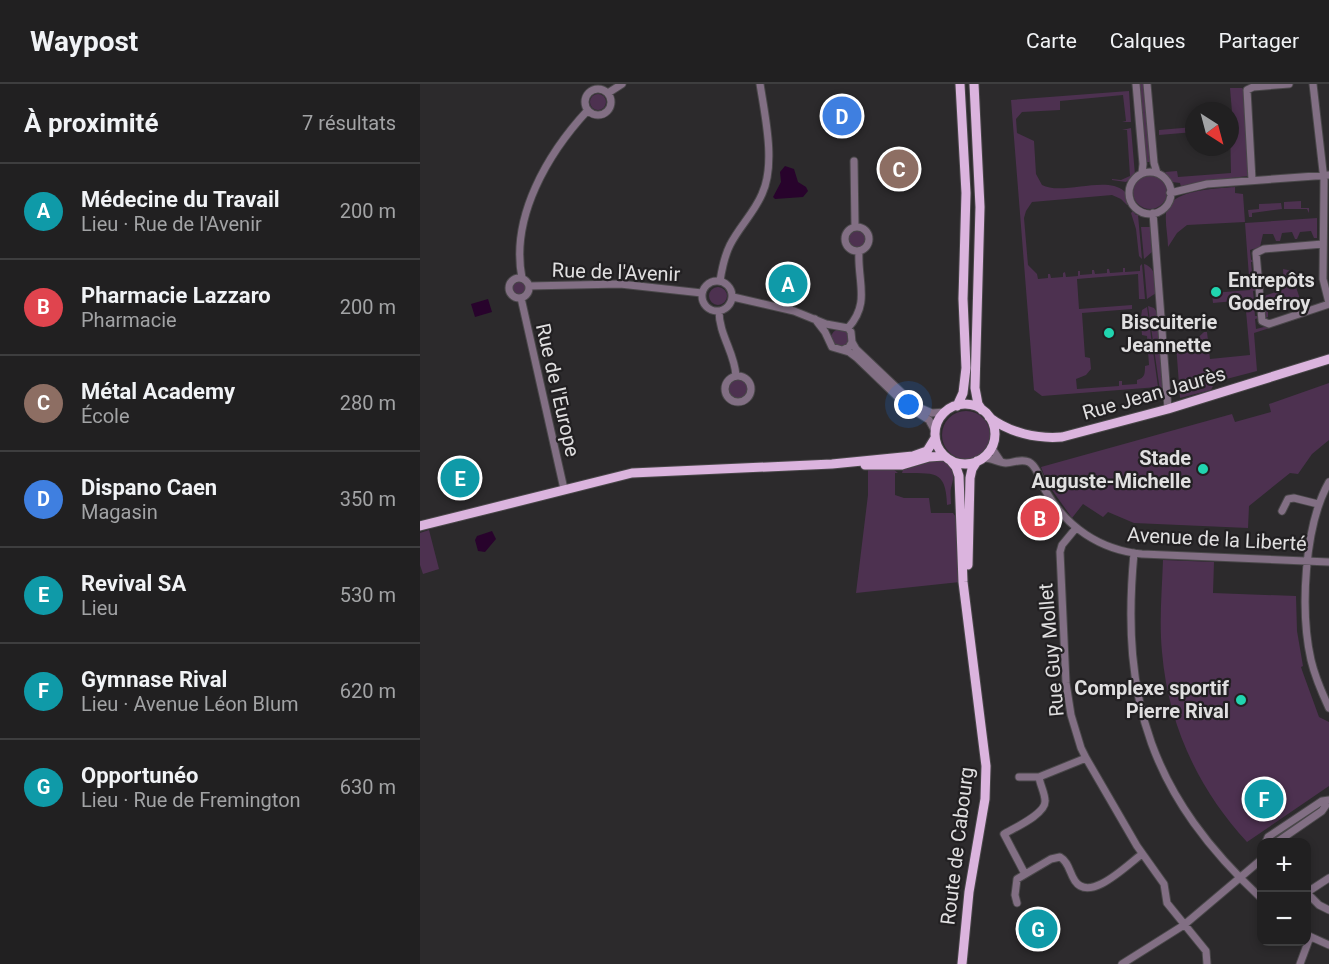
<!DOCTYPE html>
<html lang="fr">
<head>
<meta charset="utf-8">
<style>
	body { margin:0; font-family:Roboto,sans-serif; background:#2d2d2e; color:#f1f3f6 }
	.controls { position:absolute; right:18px; bottom:18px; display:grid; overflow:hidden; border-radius:12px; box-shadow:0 3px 9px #0003 }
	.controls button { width:54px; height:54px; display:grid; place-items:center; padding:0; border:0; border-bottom:2px solid #3e3e3f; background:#212021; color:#f1f3f6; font:30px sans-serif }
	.compass { position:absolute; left:765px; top:18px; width:54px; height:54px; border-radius:50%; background:#212021; box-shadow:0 3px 9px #0003; rotate:144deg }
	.you { position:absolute; left:489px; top:321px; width:21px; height:21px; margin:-15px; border:4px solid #fff; border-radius:50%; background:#1a73e8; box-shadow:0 0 0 9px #1a73e833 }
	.badge { display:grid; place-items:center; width:39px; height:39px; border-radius:50%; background:#1a73e8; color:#fff; font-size:20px; font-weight:700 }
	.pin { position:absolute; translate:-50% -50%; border:3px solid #fff; box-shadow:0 2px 6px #0006 }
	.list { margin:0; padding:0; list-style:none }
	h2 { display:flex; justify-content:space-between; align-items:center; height:78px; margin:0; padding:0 24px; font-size:26px }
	h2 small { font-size:20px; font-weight:400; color:#a2a3a5 }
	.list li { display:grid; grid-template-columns:39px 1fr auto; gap:18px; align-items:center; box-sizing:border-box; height:96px; padding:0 24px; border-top:2px solid #3e3e3f }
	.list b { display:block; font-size:22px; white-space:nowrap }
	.list p { margin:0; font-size:20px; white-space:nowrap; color:#a2a3a5 }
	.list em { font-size:20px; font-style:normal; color:#a2a3a5 }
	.map { position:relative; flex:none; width:909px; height:880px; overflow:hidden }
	header { display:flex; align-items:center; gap:36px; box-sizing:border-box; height:84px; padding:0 30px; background:#212021; border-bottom:2px solid #3e3e3f }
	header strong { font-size:28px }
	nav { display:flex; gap:33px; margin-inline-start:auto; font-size:21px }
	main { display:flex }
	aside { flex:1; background:#212021 }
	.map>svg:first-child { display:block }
</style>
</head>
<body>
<header>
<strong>Waypost</strong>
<nav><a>Carte</a><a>Calques</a><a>Partager</a></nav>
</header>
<main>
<aside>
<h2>À proximité<small>7 résultats</small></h2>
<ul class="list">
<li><span class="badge" style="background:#0f9aa8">A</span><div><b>Médecine du Travail</b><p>Lieu · Rue de l'Avenir</p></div><em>200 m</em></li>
<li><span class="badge" style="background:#e0444e">B</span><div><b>Pharmacie Lazzaro</b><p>Pharmacie</p></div><em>200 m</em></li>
<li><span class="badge" style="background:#8d6e63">C</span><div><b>Métal Academy</b><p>École</p></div><em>280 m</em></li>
<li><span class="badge" style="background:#3f7fe0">D</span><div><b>Dispano Caen</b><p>Magasin</p></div><em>350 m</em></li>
<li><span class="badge" style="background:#0f9aa8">E</span><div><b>Revival SA</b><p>Lieu</p></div><em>530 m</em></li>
<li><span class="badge" style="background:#0f9aa8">F</span><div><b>Gymnase Rival</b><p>Lieu · Avenue Léon Blum</p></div><em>620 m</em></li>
<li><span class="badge" style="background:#0f9aa8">G</span><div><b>Opportunéo</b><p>Lieu · Rue de Fremington</p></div><em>630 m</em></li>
</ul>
</aside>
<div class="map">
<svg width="909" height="880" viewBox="0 0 909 880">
	<rect width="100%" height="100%" fill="#2c2a2c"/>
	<path fill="#4d3150" d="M719,0H725L731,78H725Z
		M810,4H822L825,6L828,92L785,97L761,103L760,99L752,98L745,88L757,87L758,93L811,89L810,40H813Z
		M709,7L711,38H702L706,37L703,11L640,17V26L602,28L596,35L597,49L614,57L616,90L622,101C642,112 686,91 704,107C708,110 708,116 711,120L707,121L701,115L692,111L612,118L606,127L604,134L608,181L617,190L618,195L628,194V190H630L631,194L643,193V189L645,188L646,193L658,192V187H660V191L672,190V186H674L675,190L687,189V185H689L690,189L703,188V184H705V188L720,187V182L722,180L725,215H719L718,190L657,195L659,225L712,221V225L662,229L665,273L670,274L671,285L666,291L656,295L657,305L699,302V297H702V301L717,300V296C725,294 725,289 725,282L729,281L727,252L722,251L721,239L726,238L725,233H721L722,226L727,223L738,303L622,312L614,306L591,16Z
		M170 18a8 8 0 1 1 16 0a8 8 0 1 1-16 0Z
		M774,43V48L739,51V46Z
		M711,44L715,91L706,98L692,96V95L701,96L710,92L707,46H702Z
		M713 108a17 17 0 1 1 34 0a17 17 0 1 1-34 0Z
		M815,103V109L823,110L825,138L767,141L757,149L748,163C748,152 745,140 746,130C748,105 796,105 815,103Z
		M881,117V124H889V129L887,125H864V118Z
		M861,119L862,125L832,129V133H829L828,126L839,125V120Z
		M713,127L716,131H718L722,175L719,172L716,145L711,129Z
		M897,134V154H894L891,147L880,148L877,155H875L872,148L862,149L860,157H856L853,150H843L840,163L830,166L831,176L835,175V178H831L832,189H836V191L832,192L833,204H837V206L833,207L834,217H838V219L834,220L835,232H839V234L835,235L836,245L887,232L834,249L837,287L795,298L791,306L760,314L756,260L768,263L784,248H787L790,275L830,271L825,216L793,219L792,209L830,206L825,139Z
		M721,143H730L732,168L724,175Z
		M428 155a9 9 0 1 1 18 0a9 9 0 1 1-18 0Z
		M724,180C737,184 735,197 736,209L727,215Z
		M863,185L877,188V198L864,199Z
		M91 204a8 8 0 1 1 16 0a8 8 0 1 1-16 0Z
		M867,200H875L882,221L876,215L866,219V227L863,228L858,221L848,225V233L845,234L844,212L864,205Z
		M289 212a9 9 0 1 1 18 0a9 9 0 1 1-18 0Z
		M728,222L734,224L737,228L743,307H740Z
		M411 254a9 9 0 1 1 18 0a9 9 0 1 1-18 0Z
		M308 305a10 10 0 1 1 20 0a10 10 0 1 1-20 0Z
		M909,299V356L892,370L878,390L870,389L829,422L828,444L714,439L688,428L683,433L663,420L652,434L627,399L621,383L812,330L815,338L851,328L849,320Z
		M522 351a24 24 0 1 1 48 0a24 24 0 1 1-48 0Z
		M520,374C537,383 535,388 531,404C530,409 531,415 531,420L527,421C526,384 513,390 482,389L483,386L507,379L509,376Z
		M473,385L478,389H475V411L484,414H509L511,429H533L536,433L540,498L436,509L448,411V386Z
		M9,446L19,485L3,490L0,481V449Z
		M743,476L794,478L793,509L876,512L877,547L883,582L881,583L883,589L899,633L909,638V702L827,758C778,705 748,640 742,568C739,537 742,506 743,476Z"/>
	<path fill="#28032c" d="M365,82L374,85L378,98L386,103L388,107L383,113L355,115L353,113L361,98L360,88Z
		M68,215L72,228L55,233L51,220Z
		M72,447L76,455L65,468L58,467L55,456L57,452Z"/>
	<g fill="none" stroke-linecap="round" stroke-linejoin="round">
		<defs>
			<path id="minor" d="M716,0L723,80L722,89
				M727,0L734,79L737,89
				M893,0L904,96L903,195L909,219
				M165 18a13 13 0 1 1 26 0a13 13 0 1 1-26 0Z
				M188,9L202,0
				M434,77L435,142
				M709 109a21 21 0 1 1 42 0a21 21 0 1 1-42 0Z
				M832,96L827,6L833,3L869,0
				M750,109L787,100L909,91
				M733,129L748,325
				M425 155a12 12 0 1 1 24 0a12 12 0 1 1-24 0Z
				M903,160L844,165L836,169L842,237L849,240L909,220
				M89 204a10 10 0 1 1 20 0a10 10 0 1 1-20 0Z
				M102,194C90,133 128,69 168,26
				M282 212a15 15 0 1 1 30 0a15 15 0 1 1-30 0Z
				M300,197C302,184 304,173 310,161C319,143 334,129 342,110C356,80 345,32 340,0
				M109,202L200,200L282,209
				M313,213L374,227L406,240L428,244L431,248L432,258L429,263L423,266
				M101,214L144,405
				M299,227C299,251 315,269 316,292
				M395,235L405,248L412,263L429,268L437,274L488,323L509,336L515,347
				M428,244C451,219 437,197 439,167
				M432,258L436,265L496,322L512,329L525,328
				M305 305a13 13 0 1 1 26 0a13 13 0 1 1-26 0Z
				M571,363L581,378
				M563,374C571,374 578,378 586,379C594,379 601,374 609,378C618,383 620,397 625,406C646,443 680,466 722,470L909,478
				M909,398C884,442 880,527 891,576C895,593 902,609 909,624
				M862,427L868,415L874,414L898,420
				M656,444L642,461L640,468L646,599L651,631L661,664L666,674L717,762L744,800L747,819L786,867L787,880
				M714,469C700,617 732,713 842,815
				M599,693H619
				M846,758L848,753L902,717L909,716
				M857,758L902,727L909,717
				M605,790L584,750C594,744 626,730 625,717C625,709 620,701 619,693L666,674
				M886,809L909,794
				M887,809L899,821L909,826
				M597,819L595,811L597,795L631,775L640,773C649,778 649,788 655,797C670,819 707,781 722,770
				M889,852L909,861
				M702,880L764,841L842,775
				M880,880L890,853"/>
			<path id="major" d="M554,0L560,123L555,304L558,320L562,326
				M515 350a30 30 0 1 1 60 0a30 30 0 1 1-60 0Z
				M537,322L543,309L546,284L543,215L546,109L540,0
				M569,333C590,349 617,355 642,353L748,325L909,275
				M531,377L536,383L539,392L543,498L566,682L565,715L549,808L542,880
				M445,381H482L509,373L524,372
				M0,442L212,389L412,380L493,372L507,367L515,354
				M548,481L550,394L552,385L557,377"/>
		</defs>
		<use href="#minor" stroke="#494749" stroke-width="9"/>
		<use href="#major" stroke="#494749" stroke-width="11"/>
		<use href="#minor" stroke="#826f84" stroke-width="7"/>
		<use href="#major" stroke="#dbb4de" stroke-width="9"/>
	</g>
	<g fill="#21d5b0" stroke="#222022" stroke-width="2">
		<circle cx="796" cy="208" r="6"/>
		<circle cx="689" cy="249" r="6"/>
		<circle cx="783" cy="385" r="6"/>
		<circle cx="821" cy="616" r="6"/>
	</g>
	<g text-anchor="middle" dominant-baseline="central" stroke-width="4.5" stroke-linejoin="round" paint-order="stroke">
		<g font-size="20" fill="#e0dfe0" stroke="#222022">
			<text transform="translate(196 188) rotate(2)">Rue de l'Avenir</text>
			<text transform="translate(138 306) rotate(77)">Rue de l'Europe</text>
			<text transform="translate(734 309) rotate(-16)">Rue Jean Jaurès</text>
			<text transform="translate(797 455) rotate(3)">Avenue de la Liberté</text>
			<text transform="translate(631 566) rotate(-95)">Rue Guy Mollet</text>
			<text transform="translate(537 762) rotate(-83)">Route de Cabourg</text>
		</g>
		<g font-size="20" font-weight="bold" fill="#e0dfe0" stroke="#222022" text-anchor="start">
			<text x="808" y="196">Entrepôts<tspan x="808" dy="23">Godefroy</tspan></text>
			<text x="701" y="238">Biscuiterie<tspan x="701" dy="23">Jeannette</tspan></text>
			<text x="771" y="374" text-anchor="end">Stade<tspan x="771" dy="23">Auguste-Michelle</tspan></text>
			<text x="809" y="604" text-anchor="end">Complexe sportif<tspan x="809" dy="23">Pierre Rival</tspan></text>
		</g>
	</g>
</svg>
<div class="controls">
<button>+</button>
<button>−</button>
</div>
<svg class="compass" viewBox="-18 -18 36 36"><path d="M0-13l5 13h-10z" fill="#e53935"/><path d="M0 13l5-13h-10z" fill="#a2a3a5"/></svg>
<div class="you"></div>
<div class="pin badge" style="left:368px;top:200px;background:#0f9aa8">A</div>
<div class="pin badge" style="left:620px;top:434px;background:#e0444e">B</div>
<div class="pin badge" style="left:479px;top:85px;background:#8d6e63">C</div>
<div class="pin badge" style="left:422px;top:32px;background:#3f7fe0">D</div>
<div class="pin badge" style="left:40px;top:394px;background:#0f9aa8">E</div>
<div class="pin badge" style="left:844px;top:715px;background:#0f9aa8">F</div>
<div class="pin badge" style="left:618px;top:845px;background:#0f9aa8">G</div>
</div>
</main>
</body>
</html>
